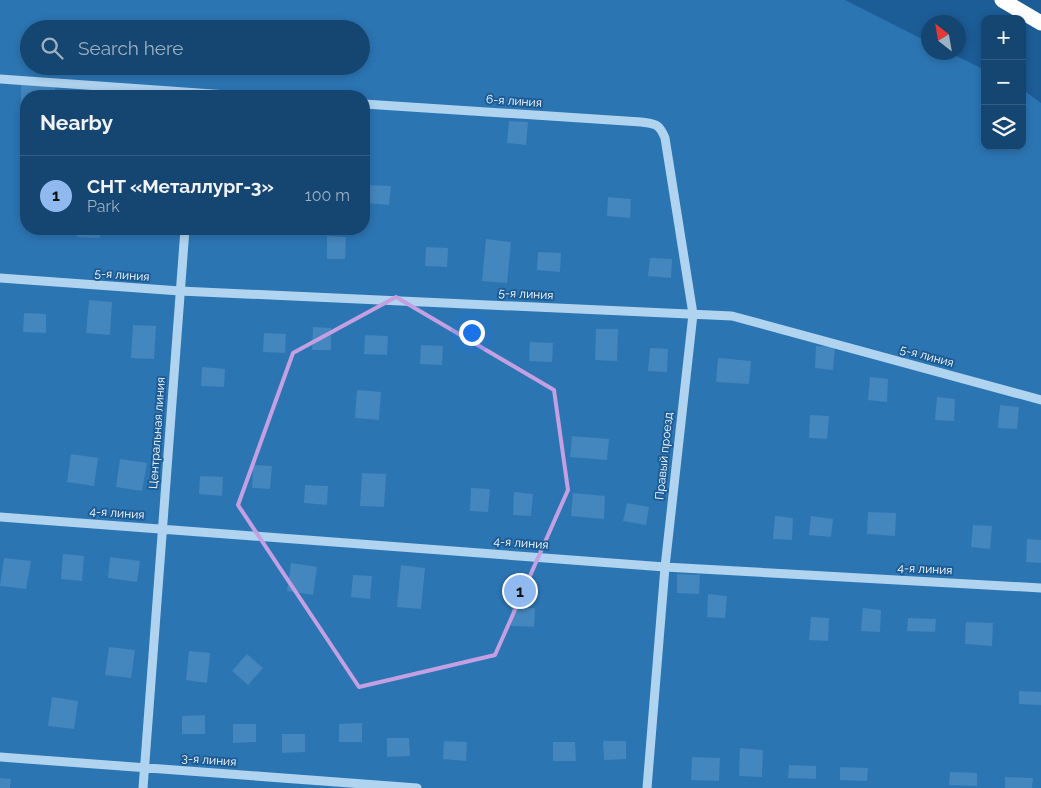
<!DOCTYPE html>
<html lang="en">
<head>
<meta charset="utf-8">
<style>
	body { margin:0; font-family:Raleway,sans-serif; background:#224f79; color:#f1f3f6 }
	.controls { position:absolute; right:15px; top:15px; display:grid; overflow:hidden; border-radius:10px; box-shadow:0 2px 8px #0003 }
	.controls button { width:45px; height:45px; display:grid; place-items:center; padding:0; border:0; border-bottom:1px solid #345d84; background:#154571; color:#f1f3f6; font:25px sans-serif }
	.compass { position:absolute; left:921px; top:15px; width:45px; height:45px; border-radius:50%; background:#154571; box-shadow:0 2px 8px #0003; rotate:329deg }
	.you { position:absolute; left:471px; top:332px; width:18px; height:18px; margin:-12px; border:4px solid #fff; border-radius:50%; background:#1a73e8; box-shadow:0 0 0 8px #1a73e833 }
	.badge { display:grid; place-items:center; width:32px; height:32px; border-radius:50%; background:#90b9f0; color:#111; font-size:16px; font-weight:700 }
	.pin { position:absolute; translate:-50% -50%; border:2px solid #fff; box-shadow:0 1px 5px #0006 }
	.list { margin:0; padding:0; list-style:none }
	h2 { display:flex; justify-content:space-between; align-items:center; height:65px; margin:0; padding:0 20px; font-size:21px }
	h2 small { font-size:16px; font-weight:400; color:#9db1c3 }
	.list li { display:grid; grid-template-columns:32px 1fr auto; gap:15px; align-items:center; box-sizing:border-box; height:80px; padding:0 20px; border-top:1px solid #345d84 }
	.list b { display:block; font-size:19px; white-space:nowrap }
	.list p { margin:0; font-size:16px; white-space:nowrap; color:#9db1c3 }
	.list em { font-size:16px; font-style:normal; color:#9db1c3 }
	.icon { flex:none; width:28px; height:28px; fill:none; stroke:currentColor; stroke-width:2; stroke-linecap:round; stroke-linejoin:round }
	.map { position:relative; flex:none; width:1041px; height:788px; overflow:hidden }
	.search { position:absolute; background:#154571; box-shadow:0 2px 8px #0003; left:20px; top:20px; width:350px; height:55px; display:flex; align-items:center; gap:12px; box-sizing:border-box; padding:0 18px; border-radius:28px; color:#9db1c3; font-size:19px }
	.panel { position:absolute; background:#154571; box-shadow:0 2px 8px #0003; left:20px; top:90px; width:350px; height:145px; border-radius:20px }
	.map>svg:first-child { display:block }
</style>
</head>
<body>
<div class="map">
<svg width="1041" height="788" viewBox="0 0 1041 788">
	<rect width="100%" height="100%" fill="#1c5c97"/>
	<path fill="#2c75b3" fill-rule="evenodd" d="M0,0H845L928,42V52L950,53L985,70V146H1022V89L1041,103V788H0ZM29,29H361V66H29ZM26,96H364V229H26Z"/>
	<path fill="#4486be" d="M21,85L55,86V96H26V104H21Z
		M509,121L528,122L526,145L507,143Z
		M368,185L391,186L389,205L367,203Z
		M608,197L631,199L630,218L607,216Z
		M78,229H100V238L77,237Z
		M327,236L346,237L345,259H327Z
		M486,239L511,242L507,283L482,281Z
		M426,247L448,248L447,267L425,266Z
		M538,252L561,253L560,272L537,270Z
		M650,258L672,259L671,278L648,276Z
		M89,300L112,302L110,335L86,333Z
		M24,313L46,314V333L23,332Z
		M133,325L156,326L154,359L131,358Z
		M313,327L331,328V350H312Z
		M596,329H618L617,361L595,360Z
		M264,333L286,334L285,353L263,352Z
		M365,335L388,336L387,355L364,354Z
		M530,342L553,343L552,362L529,361Z
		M421,345L443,346L442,365L420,364Z
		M816,346L835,347L833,370L815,368Z
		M650,348L668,349L667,372L648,371Z
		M718,358L751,361L749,384L716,382Z
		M202,367L225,369L224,387L201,386Z
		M870,377L888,379L887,402L868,400Z
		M357,390L381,392L379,420L355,418Z
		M937,397L955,399L954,421L935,420Z
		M1000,405L1019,407L1017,429L998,428Z
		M810,415L829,416L827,439L809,438Z
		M572,436L609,439L607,460L570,457Z
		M71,454L98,458L94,486L67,482Z
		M120,459L147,463L142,491L116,487Z
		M253,465L272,466L270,489L252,488Z
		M362,473L386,474L384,507L360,506Z
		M200,476L223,477L222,496L199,494Z
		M305,485L328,486L327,505L304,503Z
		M471,488L490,489L488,512L470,511Z
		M514,492L533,494L531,516L513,515Z
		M573,493L605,496L604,519L571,516Z
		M627,503L649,507L646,525L623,521Z
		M868,512L896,513L895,536L867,534Z
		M775,516L793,518L792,540L773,539Z
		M811,516L833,519L831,537L809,535Z
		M973,525L992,526L990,549L971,547Z
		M1027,539L1041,540V563L1026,562Z
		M63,554L84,556L82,581L61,579Z
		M110,557L140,561L137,582L108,578Z
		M4,558L31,561L26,589L0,586Z
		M291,563L317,567L313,595L287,591Z
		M401,565L425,568L421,609L397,607Z
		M677,574L700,575L699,594L677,593Z
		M353,575L372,576L370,599L351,597Z
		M708,594L727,596L725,618L707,617Z
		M512,607L535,608L534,627L511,626Z
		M863,608L881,610L880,632L861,631Z
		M811,617L829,618L828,641L809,640Z
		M908,618L936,619L935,632L907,631Z
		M966,622L993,623L992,646L965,644Z
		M109,647L135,650L131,678L105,675Z
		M189,651L210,653L207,683L186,680Z
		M247,654L263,668L248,685L232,671Z
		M1019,691L1041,692V705L1019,704Z
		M52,697L78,701L74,729L48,726Z
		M205,715V734H182V716Z
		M362,723V742H339V724Z
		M233,724H256V742L233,743Z
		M282,734H305V752L282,753Z
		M387,738H409L410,756L387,757Z
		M444,741L467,742L466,761L443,759Z
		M603,741H626V759L604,760Z
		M553,742H575L576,761H553Z
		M740,748L763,750L762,777L739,776Z
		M692,757L720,758L719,781L691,780Z
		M789,765L816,766V779L788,778Z
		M840,767L868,768L867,781L840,780Z
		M950,772L977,773V786L949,785Z
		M1005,777L1033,778L1032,788H1005Z
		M0,778L11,779L10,788H0Z"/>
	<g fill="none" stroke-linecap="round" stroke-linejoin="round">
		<path stroke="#b0d3f0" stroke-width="9" d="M0,79L241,96
			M364,104L641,122C655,124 659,123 665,138L693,314L665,567L647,788
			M0,278L180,291L732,316L1041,400
			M0,517L665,567L1041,588
			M0,757L417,788
			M143,788L185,229"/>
		<path stroke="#fff" stroke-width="15" d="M1002,0L1041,23"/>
	</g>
	<path fill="none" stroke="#c4a0e2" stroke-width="4" stroke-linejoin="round" d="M396,297L554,390L568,490L495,655L359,687L238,505L293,353Z"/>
	<g text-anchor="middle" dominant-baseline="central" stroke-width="4" stroke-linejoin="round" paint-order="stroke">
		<g font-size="12" fill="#fff" stroke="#1c5c97">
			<text transform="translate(514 101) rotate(4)">6-я линия</text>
			<text transform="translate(122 275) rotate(4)">5-я линия</text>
			<text transform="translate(526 294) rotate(3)">5-я линия</text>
			<text transform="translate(927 356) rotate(15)">5-я линия</text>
			<text transform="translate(157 433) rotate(-86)">Центральная линия</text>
			<text transform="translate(664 456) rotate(-84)">Правый проезд</text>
			<text transform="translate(117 513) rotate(4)">4-я линия</text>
			<text transform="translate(521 543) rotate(4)">4-я линия</text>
			<text transform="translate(925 569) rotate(3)">4-я линия</text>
			<text transform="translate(209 760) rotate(4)">3-я линия</text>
		</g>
	</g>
</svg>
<div class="controls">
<button>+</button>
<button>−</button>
<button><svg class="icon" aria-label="layers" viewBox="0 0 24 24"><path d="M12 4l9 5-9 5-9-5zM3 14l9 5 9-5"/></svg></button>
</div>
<svg class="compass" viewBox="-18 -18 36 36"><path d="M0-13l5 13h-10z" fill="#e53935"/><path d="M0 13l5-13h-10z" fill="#9db1c3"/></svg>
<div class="you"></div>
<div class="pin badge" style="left:520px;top:591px">1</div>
<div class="search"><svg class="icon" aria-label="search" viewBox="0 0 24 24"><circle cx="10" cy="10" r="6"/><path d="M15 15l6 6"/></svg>Search here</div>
<section class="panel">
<h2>Nearby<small></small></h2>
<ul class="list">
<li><span class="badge">1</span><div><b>СНТ «Металлург-3»</b><p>Park</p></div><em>100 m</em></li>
</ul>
</section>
</div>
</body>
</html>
